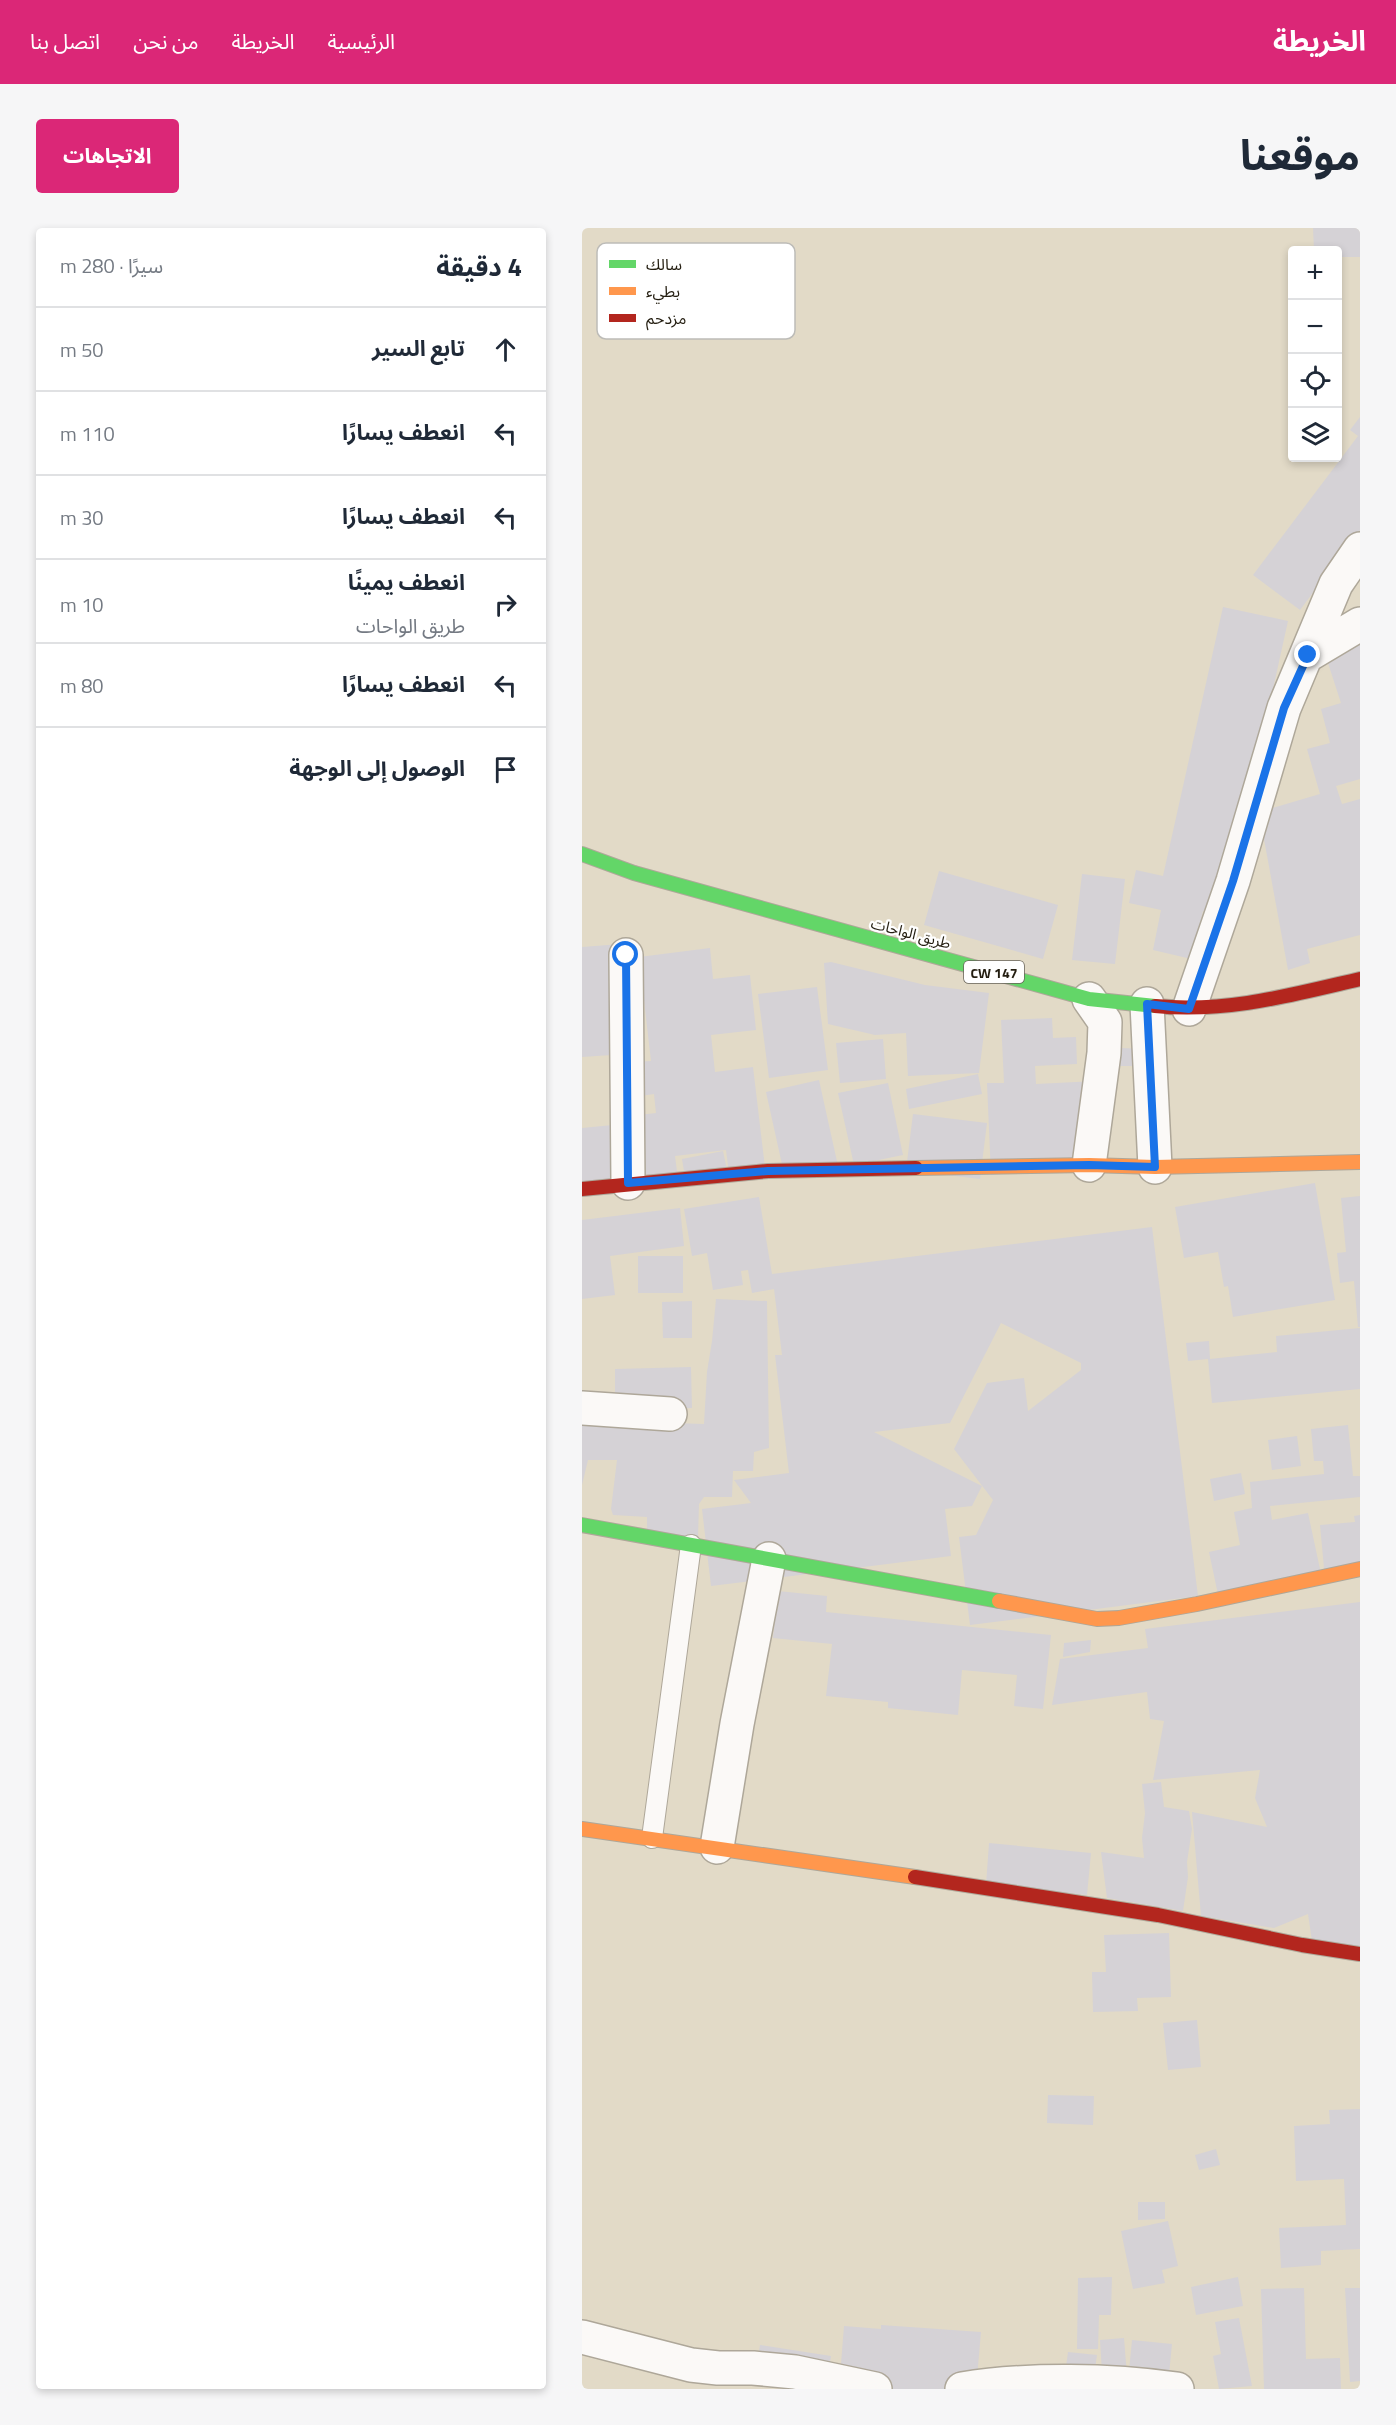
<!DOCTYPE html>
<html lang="ar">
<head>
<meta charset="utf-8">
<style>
	body { margin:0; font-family:"Titillium Web","Noto Sans Arabic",sans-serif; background:#f6f6f7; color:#1f2937; direction:rtl }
	.controls { position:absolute; right:18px; top:18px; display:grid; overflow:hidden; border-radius:6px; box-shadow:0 3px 9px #0003 }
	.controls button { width:54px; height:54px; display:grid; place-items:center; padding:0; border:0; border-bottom:2px solid #e0e1e3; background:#fff; color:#1f2937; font:30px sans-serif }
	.stop { position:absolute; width:18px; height:18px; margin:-14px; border:4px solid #1a73e8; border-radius:50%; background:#fff }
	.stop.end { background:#1a73e8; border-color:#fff; box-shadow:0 2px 6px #0008 }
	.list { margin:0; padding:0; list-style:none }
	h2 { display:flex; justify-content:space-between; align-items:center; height:78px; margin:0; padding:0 24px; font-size:26px }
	h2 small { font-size:20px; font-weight:400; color:#747a83 }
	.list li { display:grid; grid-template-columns:39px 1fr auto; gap:18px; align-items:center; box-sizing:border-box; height:84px; padding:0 24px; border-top:2px solid #e0e1e3 }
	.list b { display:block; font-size:22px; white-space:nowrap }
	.list p { margin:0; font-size:20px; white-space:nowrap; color:#747a83 }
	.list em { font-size:20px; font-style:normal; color:#747a83 }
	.icon { flex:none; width:33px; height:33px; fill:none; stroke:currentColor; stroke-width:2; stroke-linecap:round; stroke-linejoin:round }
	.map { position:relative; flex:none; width:778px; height:2161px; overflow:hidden; direction:ltr; border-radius:6px }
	header { display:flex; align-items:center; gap:36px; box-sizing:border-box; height:84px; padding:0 30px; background:#db2777; color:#fff }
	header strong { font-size:28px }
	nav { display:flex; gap:33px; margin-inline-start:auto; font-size:21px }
	.intro { display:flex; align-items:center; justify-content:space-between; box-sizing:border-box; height:144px; padding:0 36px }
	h1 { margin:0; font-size:42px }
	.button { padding:15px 27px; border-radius:6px; background:#db2777; color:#fff; font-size:21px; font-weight:700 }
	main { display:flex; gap:36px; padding:0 36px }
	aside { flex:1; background:#fff; border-radius:6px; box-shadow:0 3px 9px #0003 }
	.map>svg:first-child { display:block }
</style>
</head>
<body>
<header>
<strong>الخريطة</strong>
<nav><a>الرئيسية</a><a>الخريطة</a><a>من نحن</a><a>اتصل بنا</a></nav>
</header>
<div class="intro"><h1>موقعنا</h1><a class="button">الاتجاهات</a></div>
<main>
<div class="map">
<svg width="778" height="2161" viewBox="0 0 778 2161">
	<rect width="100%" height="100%" fill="#e2dac7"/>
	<path fill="#d5d2d6" d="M731,0H778V29H756V22H732Z
		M778,189V302L718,382L671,347L776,208L768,202Z
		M641,379L706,393L641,687L621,683L611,726L622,734L571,722L579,682L547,675L554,642L581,648Z
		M778,414V551L754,558L760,576L778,571V707L725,721L728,735L706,742L677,584L738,566L725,521L748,515L739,481L759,475L744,429Z
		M357,643L476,677L461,731L342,697Z
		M500,646L543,651L533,736L490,732Z
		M39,716L44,826L0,829V719Z
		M128,720L131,751L168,747L174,802L129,807L133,844L171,839L184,948L148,953L144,922L93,928L97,959L66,962L57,887L74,885L72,866L59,868L54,834L69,833L57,729Z
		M249,734L343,757L407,765L397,845L326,848L324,805L293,807L246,796L242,735Z
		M235,759L246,842L187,850L176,766Z
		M470,790L471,810L494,809L495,836L453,838L454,856L514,853L506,937L409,947L405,855H422L419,792Z
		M301,811L304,851L258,855L254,815Z
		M538,820L566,821V838H538Z
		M396,846L400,866L327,881L324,861Z
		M237,852L256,938L203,950L184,864Z
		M306,855L321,927L272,937L256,865Z
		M331,886L405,895L398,951L324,942Z
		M41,896L48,964L0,969V900Z
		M141,923L146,947L104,956L100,931Z
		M733,955L753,1072L651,1089L646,1058L642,1059L636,1024L602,1030L593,979Z
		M778,968V1099H776L772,1053L758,1055L755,1025L764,1024L759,970Z
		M177,969L190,1046L570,999L616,1368L388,1397L377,1309L394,1307L411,1272L372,1221L405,1155L442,1150L446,1183L499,1142V1135L419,1095L368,1195L292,1204L400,1258L390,1278L363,1281L369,1328L129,1358L120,1281L169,1275L152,1252L207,1245L193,1127H200L192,1061L170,1065L166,1042L159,1043L161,1057L131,1062L125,1025L110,1028L102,981Z
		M98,980L102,1018L28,1028L33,1067L0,1071V992Z
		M56,1028H101V1065H56Z
		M134,1071L185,1073L187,1220L172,1224L171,1243H151L150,1269H122L117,1276L116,1310L65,1308V1289L31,1287L29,1281L35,1232H6L0,1257V1192L122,1196L125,1144L130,1113Z
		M110,1073V1110H81L80,1074Z
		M778,1100V1161L630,1175L626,1131L606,1133L604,1115L627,1113L628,1131L695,1124L694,1108Z
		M109,1139L110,1180L33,1182V1141Z
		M766,1197L771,1248H778V1269L688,1278L690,1292L726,1285L741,1355L638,1376L627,1324L658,1317L652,1284L670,1280L668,1254L742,1246L741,1233H732L729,1201Z
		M715,1208L719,1238L690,1242L686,1212Z
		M659,1245L663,1266L632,1273L628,1251Z
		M778,1287V1348L743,1351L738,1297L773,1294L772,1288Z
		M196,1363L245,1368L244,1384L469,1407L461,1481L432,1478L435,1447L380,1442L376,1487L306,1480V1474L244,1468L250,1416L191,1410Z
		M778,1374V1721L730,1713L726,1686L692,1700L619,1688L610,1584L685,1599L673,1570L678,1542L571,1552L582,1493L568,1491L565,1464L470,1477L478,1431L566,1420L563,1401Z
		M509,1412L508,1424L481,1429L482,1415Z
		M579,1554L582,1579L607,1583L610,1601L605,1634L606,1649L601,1683L525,1670L519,1624L562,1630L560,1610L563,1585L560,1556Z
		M407,1615L509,1625L505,1667L404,1657Z
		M587,1705L589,1769L555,1770L556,1783L511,1784L510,1744H524L522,1707Z
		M615,1792L619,1839L586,1842L581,1795Z
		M466,1867L512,1868L511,1897L465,1895Z
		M778,1881V2021L739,2023V2037L699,2040L697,2000L764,1997L762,1951L714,1953L712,1898L748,1896L747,1882Z
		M634,1921L638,1937L617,1942L613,1927Z
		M556,1974H583V1991L556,1992Z
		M586,1993L596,2038L580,2042L583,2055L551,2061L539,2003Z
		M530,2049L529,2087H517L516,2121H495L496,2050Z
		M656,2049L661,2078L614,2087L609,2059Z
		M722,2060L724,2131L758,2130L759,2161H682L679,2061Z
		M763,2060H778V2153L768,2154Z
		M657,2090L670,2158L637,2161L631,2128L639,2126L633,2094Z
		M299,2097L399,2104L394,2161H257L262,2098L299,2101Z
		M542,2110L546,2160L521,2161L518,2112Z
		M550,2112L590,2116L586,2157L546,2153Z
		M178,2117L249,2128L244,2161L173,2149Z
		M486,2124L515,2127L510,2161H481Z"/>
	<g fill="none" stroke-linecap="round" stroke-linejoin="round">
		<defs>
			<path id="lane" d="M70,1610L109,1317"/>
			<path id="street" d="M726,427L778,396
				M44,727L46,955
				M507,771L523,794L522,825L507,937
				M565,776L573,939
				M607,781L651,653L702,480L754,356L778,321
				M0,1180L88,1186
				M135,1619L155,1496L187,1331
				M0,2109L109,2137L136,2140H171L213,2144L293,2161
				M380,2161C447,2150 529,2152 595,2161"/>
			<path id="fast" d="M0,626L52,645L507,771L573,778
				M0,1297L417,1373"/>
			<path id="slow" d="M334,940L507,937L573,939L778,934
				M417,1373L515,1391L537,1390L615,1376L778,1341
				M0,1601L333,1649"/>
			<path id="jam" d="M573,778C645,785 709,767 778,751
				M0,961L186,943L334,940
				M333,1649L576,1687L720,1717L778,1726"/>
		</defs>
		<use href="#lane" stroke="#aea799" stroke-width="22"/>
		<use href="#street" stroke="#aea799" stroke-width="36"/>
		<use href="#fast" stroke="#aea799" stroke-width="16"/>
		<use href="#slow" stroke="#aea799" stroke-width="16"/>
		<use href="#jam" stroke="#aea799" stroke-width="16"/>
		<use href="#lane" stroke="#fbf9f7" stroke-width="20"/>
		<use href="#street" stroke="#fbf9f7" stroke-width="33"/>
		<use href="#fast" stroke="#63d668" stroke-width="14"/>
		<use href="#slow" stroke="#ff974d" stroke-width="14"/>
		<use href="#jam" stroke="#b3261e" stroke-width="14"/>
	</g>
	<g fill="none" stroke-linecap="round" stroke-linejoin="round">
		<path stroke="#1a73e8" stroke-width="8" d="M44,727L46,955L186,943L507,937L573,939L565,776L607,781L651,653L702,480L726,427"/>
	</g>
	<g text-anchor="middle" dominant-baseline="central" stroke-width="4.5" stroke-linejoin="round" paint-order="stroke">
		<rect fill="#fff" stroke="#666258" stroke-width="1.5" x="382" y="733" width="60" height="22" rx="4.5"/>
		<g font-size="14" font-weight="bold" fill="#241e11">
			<text x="412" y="744">CW 147</text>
		</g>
		<g font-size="15" fill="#241e11" stroke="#fff">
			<text transform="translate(329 705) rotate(15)">طريق الواحات</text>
		</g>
	</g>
	<rect x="15" y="15" width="198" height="96" rx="9" fill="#fff" stroke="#bdbcb8" stroke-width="1.5"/>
	<rect x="27" y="32" width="27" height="8" fill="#63d668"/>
	<rect x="27" y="59" width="27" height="8" fill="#ff974d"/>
	<rect x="27" y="86" width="27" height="8" fill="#b3261e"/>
	<g font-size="16" fill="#241e11">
		<text x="64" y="42">سالك</text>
		<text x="64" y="69">بطيء</text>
		<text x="64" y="96">مزدحم</text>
	</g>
</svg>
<div class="controls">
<button>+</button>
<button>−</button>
<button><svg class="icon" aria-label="locate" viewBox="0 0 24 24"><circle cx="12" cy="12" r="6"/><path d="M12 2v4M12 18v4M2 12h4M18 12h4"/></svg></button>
<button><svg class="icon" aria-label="layers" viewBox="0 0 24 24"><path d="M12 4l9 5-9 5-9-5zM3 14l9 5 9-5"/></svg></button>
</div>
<div class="stop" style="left:44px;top:727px"></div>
<div class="stop end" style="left:726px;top:427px"></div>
</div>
<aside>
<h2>4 دقيقة<small>سيرًا · 280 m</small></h2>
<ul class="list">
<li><svg class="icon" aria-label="ahead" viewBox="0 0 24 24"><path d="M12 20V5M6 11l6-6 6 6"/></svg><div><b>تابع السير</b></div><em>50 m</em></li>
<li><svg class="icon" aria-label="left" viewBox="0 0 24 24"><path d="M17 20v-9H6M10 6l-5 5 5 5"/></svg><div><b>انعطف يسارًا</b></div><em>110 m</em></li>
<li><svg class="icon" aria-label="left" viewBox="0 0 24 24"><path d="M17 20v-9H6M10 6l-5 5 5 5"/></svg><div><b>انعطف يسارًا</b></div><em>30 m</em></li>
<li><svg class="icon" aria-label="right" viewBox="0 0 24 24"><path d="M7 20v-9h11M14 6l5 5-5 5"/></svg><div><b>انعطف يمينًا</b><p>طريق الواحات</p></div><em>10 m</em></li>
<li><svg class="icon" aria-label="left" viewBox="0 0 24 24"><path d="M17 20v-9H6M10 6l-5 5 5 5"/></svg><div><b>انعطف يسارًا</b></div><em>80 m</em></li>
<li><svg class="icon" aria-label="arrive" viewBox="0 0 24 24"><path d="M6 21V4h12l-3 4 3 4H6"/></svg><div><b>الوصول إلى الوجهة</b></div></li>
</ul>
</aside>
</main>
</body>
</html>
